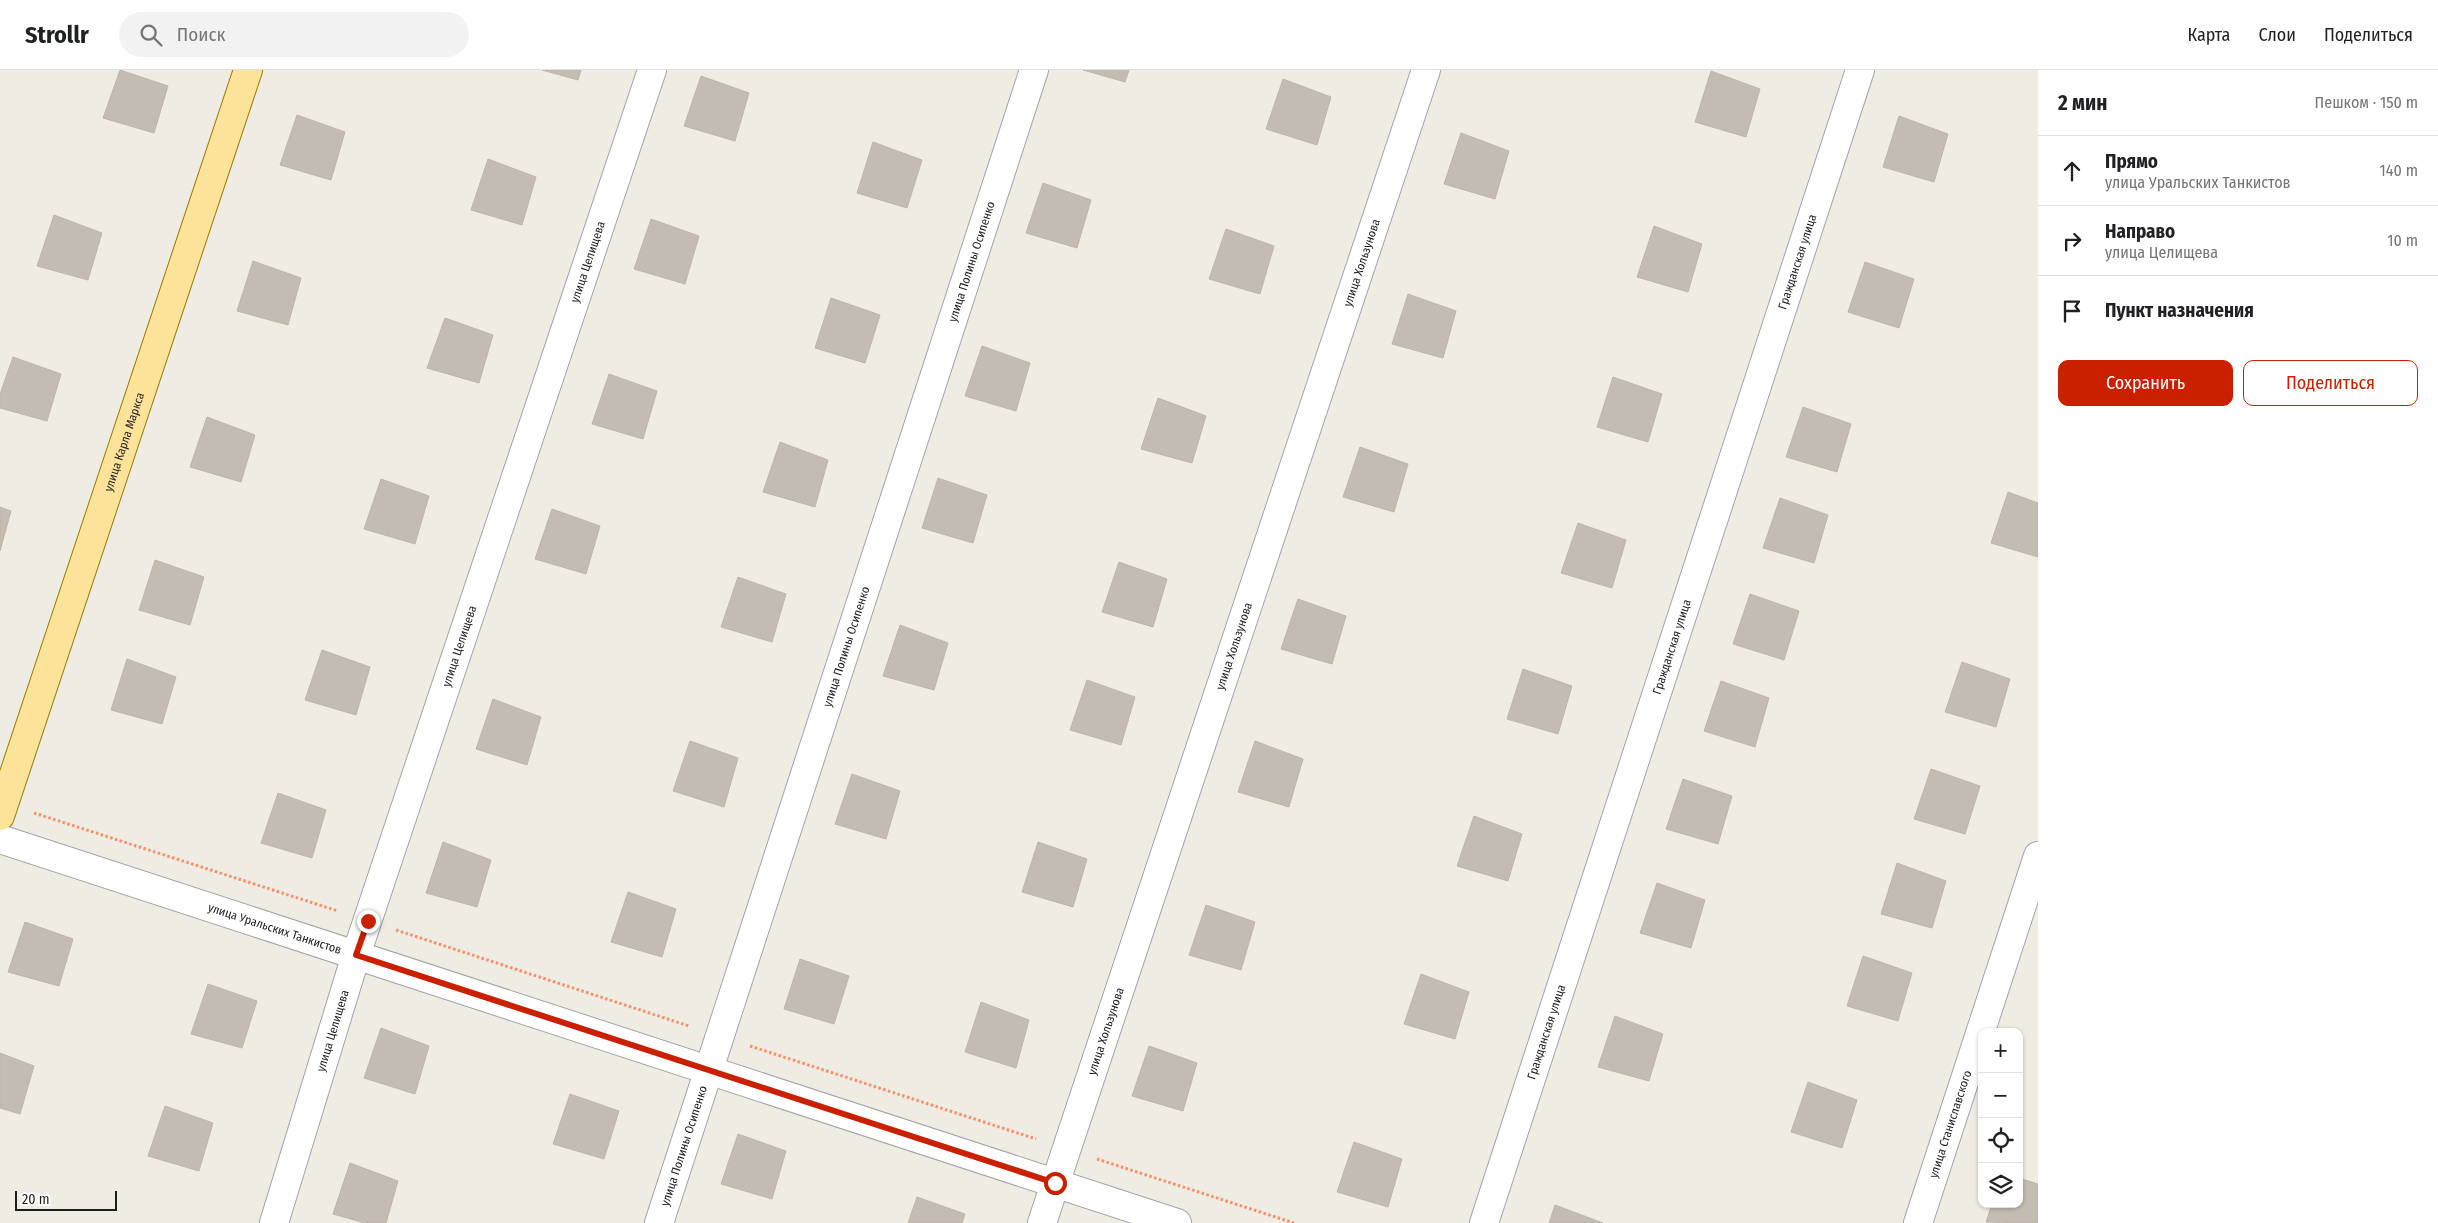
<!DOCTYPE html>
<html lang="ru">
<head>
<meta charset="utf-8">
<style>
	body { margin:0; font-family:"Fira Sans Condensed",sans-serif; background:#f2f2f2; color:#202124 }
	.controls { position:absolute; right:15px; bottom:15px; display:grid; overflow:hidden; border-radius:10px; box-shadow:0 1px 4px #0004 }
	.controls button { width:45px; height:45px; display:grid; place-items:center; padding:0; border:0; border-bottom:1px solid #e0e0e0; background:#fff; color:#202124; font:25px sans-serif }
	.scale { position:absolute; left:15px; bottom:12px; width:102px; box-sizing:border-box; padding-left:5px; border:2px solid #1d1d1d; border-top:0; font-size:14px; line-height:18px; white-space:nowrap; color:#1d1d1d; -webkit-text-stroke:4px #fff; paint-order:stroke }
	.stop { position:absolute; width:15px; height:15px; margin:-11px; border:4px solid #ca2000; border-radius:50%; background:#fff }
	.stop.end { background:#ca2000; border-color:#fff; box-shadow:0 1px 5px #0008 }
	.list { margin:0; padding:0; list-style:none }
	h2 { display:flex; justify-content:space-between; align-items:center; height:65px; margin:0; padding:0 20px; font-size:21px }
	h2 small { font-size:16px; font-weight:400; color:#757577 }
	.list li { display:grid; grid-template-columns:32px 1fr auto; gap:15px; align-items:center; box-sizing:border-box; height:70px; padding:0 20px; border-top:1px solid #e0e0e0 }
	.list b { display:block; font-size:19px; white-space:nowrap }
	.list p { margin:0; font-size:16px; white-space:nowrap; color:#757577 }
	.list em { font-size:16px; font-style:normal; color:#757577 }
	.actions { display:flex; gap:10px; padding:15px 20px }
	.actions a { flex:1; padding:11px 0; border:1px solid #ca2000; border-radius:10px; text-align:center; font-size:18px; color:#ca2000 }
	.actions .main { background:#ca2000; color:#fff }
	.icon { flex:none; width:28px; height:28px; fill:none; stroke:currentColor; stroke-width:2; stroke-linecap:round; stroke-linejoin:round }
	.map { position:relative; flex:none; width:2038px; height:1153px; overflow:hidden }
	header { display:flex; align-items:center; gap:30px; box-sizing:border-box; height:70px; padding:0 25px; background:#fff; border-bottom:1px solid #e0e0e0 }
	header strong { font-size:24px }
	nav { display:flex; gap:28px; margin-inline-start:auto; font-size:18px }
	.search { width:350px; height:45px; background:#f2f2f2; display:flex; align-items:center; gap:12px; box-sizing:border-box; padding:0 18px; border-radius:28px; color:#757577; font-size:19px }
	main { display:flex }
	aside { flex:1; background:#fff }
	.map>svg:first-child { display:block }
</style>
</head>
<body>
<header>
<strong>Strollr</strong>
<div class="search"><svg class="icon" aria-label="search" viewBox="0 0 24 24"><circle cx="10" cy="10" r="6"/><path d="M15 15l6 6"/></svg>Поиск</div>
<nav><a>Карта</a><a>Слои</a><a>Поделиться</a></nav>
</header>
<main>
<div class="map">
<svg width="2038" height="1153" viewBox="0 0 2038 1153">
	<rect width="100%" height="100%" fill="#efede3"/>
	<path fill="#c3bcb2" stroke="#c0b5a5" d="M120,0L168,16L154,63L103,48Z
		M542,0H581L578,10Z
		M1083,0H1129L1125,12Z
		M1711,1L1760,19L1746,67L1695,52Z
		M701,6L749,23L735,71L684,56Z
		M1283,9L1331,27L1317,75L1266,59Z
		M297,45L345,62L331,110L280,95Z
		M1899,46L1948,64L1934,112L1883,97Z
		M1461,63L1509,81L1495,129L1444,114Z
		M873,72L922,90L907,138L857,123Z
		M488,89L536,107L522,155L471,140Z
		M1043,113L1091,130L1077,178L1026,163Z
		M54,145L102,163L88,210L37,196Z
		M651,149L699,166L685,214L634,199Z
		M1654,156L1702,174L1688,222L1637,207Z
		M1226,159L1274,176L1260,224L1209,209Z
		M253,191L301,208L288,255L237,241Z
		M1865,192L1914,209L1899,258L1848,242Z
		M1408,224L1456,241L1443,288L1392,274Z
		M831,228L880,245L865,293L815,278Z
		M445,248L493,265L479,313L427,298Z
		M982,276L1030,293L1016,341L965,326Z
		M13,287L61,304L47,351L0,338V324Z
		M609,304L657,321L643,369L592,354Z
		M1613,307L1662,324L1648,372L1597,357Z
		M1158,328L1206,346L1192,393L1141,379Z
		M1803,337L1851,354L1837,402L1786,387Z
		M207,347L255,365L241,412L190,397Z
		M780,372L828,390L815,437L763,422Z
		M1360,377L1408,394L1394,442L1343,427Z
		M938,408L987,425L973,473L922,458Z
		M381,409L429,426L415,474L364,459Z
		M2008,422L2038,433V487L1991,473Z
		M1780,428L1828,445L1814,493L1763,478Z
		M0,437L11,441L0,481Z
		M552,439L600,456L586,504L535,489Z
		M1578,453L1626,470L1612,518L1561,503Z
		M155,490L204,507L190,555L139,540Z
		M1119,492L1167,509L1153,557L1102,542Z
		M738,507L786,524L772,572L721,557Z
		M1750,524L1799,541L1784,590L1733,574Z
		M1298,529L1346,546L1332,594L1281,579Z
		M900,555L948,573L934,620L883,606Z
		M322,580L370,597L356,645L305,630Z
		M127,589L176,607L162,654L111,640Z
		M1962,592L2010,609L1996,657L1945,642Z
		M1523,599L1572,616L1558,664L1507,649Z
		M1087,610L1135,627L1121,675L1070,660Z
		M1721,611L1769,628L1755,677L1704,661Z
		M493,629L541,647L527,695L476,679Z
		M690,671L738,688L724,737L673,721Z
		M1255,671L1303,689L1289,737L1238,722Z
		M1931,699L1980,716L1965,764L1914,749Z
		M852,704L900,721L886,769L835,754Z
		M1683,709L1732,726L1718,774L1666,759Z
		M278,723L326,740L312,788L261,773Z
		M1474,746L1522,764L1508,811L1457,796Z
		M443,772L491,790L477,837L426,823Z
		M1038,772L1087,789L1073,837L1022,822Z
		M1897,793L1946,811L1932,858L1881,844Z
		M1657,813L1705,830L1691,878L1640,863Z
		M628,822L676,839L662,887L611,872Z
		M1206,835L1255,852L1241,900L1189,885Z
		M25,852L73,869L59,916L8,902Z
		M1863,886L1912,903L1898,951L1847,936Z
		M800,889L849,906L834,954L784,939Z
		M1421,904L1469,922L1455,969L1404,954Z
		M208,914L257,931L242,978L191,964Z
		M981,932L1029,950L1016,998L965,982Z
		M1615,946L1663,964L1649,1011L1598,997Z
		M381,958L429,976L415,1024L364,1008Z
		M1149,976L1197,993L1183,1041L1132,1026Z
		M0,983L34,996L20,1044L0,1038Z
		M1808,1012L1857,1030L1842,1078L1791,1062Z
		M570,1024L619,1041L604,1089L553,1074Z
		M165,1036L213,1053L199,1101L148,1086Z
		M738,1064L786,1081L772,1129L721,1114Z
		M1354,1072L1402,1089L1388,1137L1337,1122Z
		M350,1093L398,1111L386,1153H365L333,1144Z
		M2019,1108L2038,1114V1153L1986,1152L1992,1134H2019Z
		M917,1127L965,1144L962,1153H908Z
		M1555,1135L1603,1153H1549Z"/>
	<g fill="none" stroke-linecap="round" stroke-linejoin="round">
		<defs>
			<g id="minor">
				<path id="s1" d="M0,769L1177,1153"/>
				<path id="s2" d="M274,1153L356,885L652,0"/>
				<path id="s3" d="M659,1153L1034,0"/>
				<path id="s4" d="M1042,1153L1426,0"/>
				<path id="s5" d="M1484,1153L1860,0"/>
				<path id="s6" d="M1918,1153L2038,786"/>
			</g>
			<g id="major">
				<path id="s7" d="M0,746L248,0"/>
			</g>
		</defs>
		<use href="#minor" stroke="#a4a4a4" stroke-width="30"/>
		<use href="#major" stroke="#967c00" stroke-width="30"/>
		<path stroke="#fc8d66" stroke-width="3" stroke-dasharray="2.5 2.5" stroke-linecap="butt" d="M34,743L338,841
			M396,860L689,956
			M750,976L1036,1069
			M1097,1089L1294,1153"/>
		<use href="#minor" stroke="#fff" stroke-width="28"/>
		<use href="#major" stroke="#fde299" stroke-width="28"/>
	</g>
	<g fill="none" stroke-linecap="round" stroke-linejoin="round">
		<path stroke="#ca2000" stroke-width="6" d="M368,851L356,885L1055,1113"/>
	</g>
	<g text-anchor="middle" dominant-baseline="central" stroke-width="4.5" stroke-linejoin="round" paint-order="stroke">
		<g font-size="12" fill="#1d1d1d" stroke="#fff">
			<text stroke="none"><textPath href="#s2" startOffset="1011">улица Целищева</textPath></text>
			<text stroke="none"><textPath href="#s3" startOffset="1011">улица Полины Осипенко</textPath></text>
			<text stroke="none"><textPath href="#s5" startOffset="1011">Гражданская улица</textPath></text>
			<text stroke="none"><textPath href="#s4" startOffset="1012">улица Хользунова</textPath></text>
			<text stroke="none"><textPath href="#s7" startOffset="394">улица Карла Маркса</textPath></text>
			<text stroke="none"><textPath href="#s2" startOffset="606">улица Целищева</textPath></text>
			<text stroke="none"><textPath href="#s3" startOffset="606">улица Полины Осипенко</textPath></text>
			<text stroke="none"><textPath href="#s5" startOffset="606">Гражданская улица</textPath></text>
			<text stroke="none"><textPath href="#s4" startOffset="608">улица Хользунова</textPath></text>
			<text stroke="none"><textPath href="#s1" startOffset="289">улица Уральских Танкистов</textPath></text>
			<text stroke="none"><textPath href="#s2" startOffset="201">улица Целищева</textPath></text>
			<text stroke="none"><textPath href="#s4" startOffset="202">улица Хользунова</textPath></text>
			<text stroke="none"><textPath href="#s5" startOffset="201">Гражданская улица</textPath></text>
			<text stroke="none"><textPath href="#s6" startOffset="104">улица Станиславского</textPath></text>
			<text stroke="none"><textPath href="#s3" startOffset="81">улица Полины Осипенко</textPath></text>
		</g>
	</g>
</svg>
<div class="controls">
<button>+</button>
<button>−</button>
<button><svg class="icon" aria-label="locate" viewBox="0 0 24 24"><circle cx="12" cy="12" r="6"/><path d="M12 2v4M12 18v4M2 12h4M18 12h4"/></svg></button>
<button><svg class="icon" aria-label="layers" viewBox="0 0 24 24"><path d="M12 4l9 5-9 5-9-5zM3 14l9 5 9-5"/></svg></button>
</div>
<div class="scale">20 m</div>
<div class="stop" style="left:1055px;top:1113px"></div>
<div class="stop end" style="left:368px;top:851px"></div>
</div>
<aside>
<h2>2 мин<small>Пешком · 150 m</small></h2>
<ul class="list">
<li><svg class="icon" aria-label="ahead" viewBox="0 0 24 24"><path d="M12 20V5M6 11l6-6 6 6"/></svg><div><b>Прямо</b><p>улица Уральских Танкистов</p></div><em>140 m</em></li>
<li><svg class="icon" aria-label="right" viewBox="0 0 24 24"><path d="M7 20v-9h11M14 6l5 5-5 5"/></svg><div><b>Направо</b><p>улица Целищева</p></div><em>10 m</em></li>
<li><svg class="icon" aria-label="arrive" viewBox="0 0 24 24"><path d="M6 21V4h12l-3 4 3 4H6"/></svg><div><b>Пункт назначения</b></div></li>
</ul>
<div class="actions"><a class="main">Сохранить</a><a>Поделиться</a></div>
</aside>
</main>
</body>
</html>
